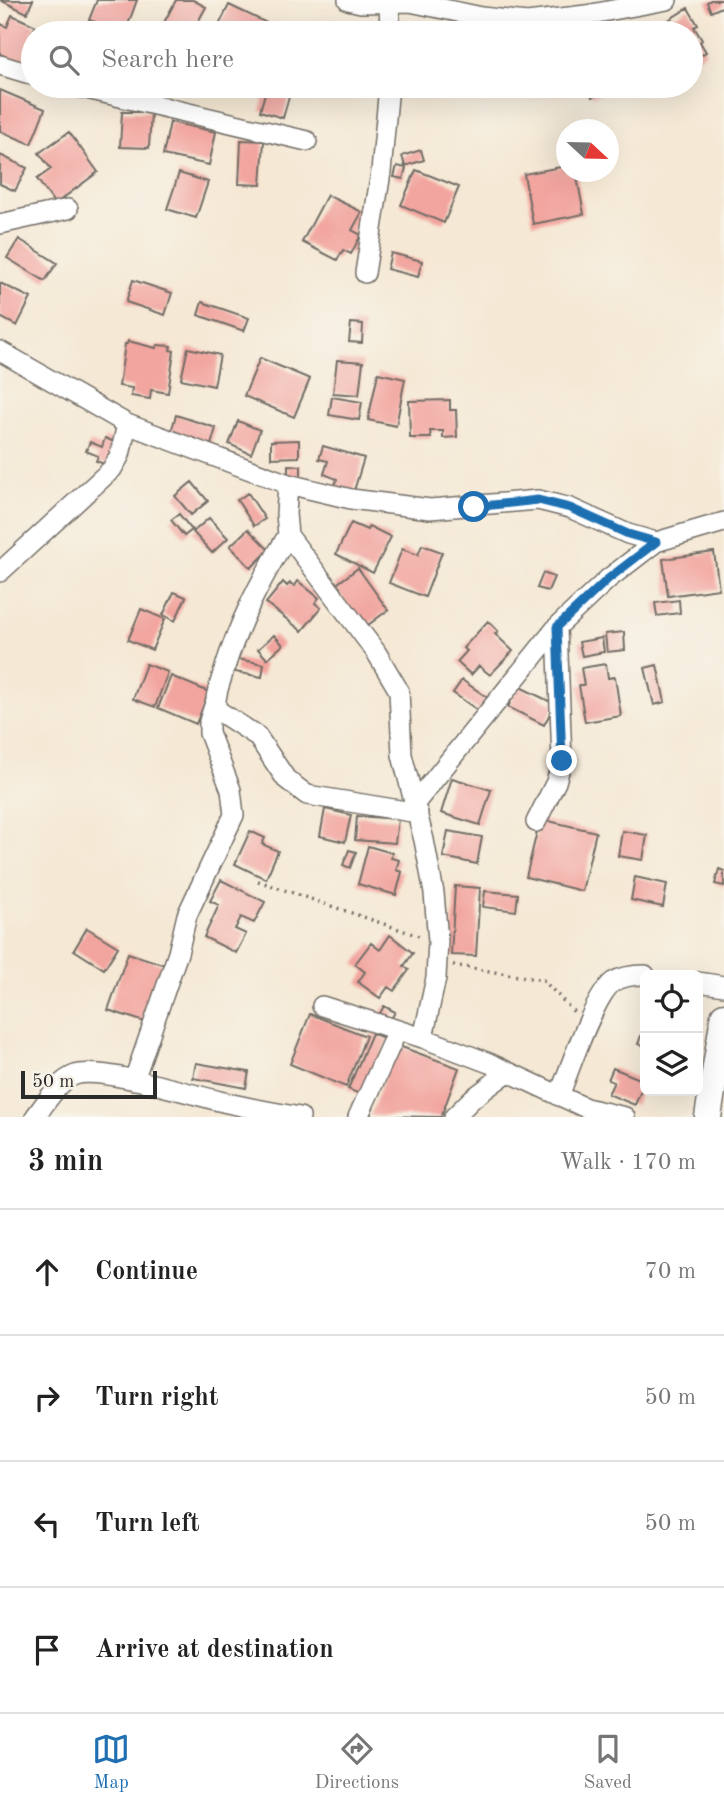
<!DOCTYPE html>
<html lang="en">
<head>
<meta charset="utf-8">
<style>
	body { margin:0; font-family:"Old Standard TT",serif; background:#f2f2f2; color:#222 }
	.controls { position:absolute; right:21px; bottom:21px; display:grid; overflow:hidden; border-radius:10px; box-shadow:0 7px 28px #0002 }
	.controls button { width:63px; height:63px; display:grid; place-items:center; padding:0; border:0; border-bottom:2px solid #e0e0e0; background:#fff; color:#222; font:35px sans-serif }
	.compass { position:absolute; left:556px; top:119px; width:63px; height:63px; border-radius:50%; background:#fff; box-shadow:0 7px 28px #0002; rotate:112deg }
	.scale { position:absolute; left:21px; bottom:18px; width:136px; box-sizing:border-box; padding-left:7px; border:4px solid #2b2b2b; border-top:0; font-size:19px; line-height:24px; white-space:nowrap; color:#2b2b2b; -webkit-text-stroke:5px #f7f3e8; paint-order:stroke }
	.stop { position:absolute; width:21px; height:21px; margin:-16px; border:5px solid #1f6fb2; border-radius:50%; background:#fff }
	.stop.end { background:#1f6fb2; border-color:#fff; box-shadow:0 2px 7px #0008 }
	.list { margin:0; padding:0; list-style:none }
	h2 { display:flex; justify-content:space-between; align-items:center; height:91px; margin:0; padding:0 28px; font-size:30px }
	h2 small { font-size:23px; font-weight:400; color:#767676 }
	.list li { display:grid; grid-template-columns:46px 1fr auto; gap:21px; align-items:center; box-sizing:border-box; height:126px; padding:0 28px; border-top:2px solid #e0e0e0 }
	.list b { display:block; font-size:26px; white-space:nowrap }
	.list em { font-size:23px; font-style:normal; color:#767676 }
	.icon { flex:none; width:38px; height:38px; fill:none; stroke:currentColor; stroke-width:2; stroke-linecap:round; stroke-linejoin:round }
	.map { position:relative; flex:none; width:724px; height:1117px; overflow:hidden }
	.search { position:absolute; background:#fff; box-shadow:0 7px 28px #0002; left:21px; right:21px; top:21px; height:77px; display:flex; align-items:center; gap:18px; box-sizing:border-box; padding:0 24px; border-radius:38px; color:#767676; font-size:26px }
	.sheet { height:595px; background:#fff }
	nav { display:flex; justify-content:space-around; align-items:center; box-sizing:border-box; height:98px; border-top:2px solid #e0e0e0; background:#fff; font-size:19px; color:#767676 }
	nav a { display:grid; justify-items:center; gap:4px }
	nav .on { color:#1f6fb2 }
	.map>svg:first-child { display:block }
</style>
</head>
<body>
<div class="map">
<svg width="724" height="1117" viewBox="0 0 724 1117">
	<rect width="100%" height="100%" fill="#f7f3e8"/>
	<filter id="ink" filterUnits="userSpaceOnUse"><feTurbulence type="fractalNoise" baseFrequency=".0143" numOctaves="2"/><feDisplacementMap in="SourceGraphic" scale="14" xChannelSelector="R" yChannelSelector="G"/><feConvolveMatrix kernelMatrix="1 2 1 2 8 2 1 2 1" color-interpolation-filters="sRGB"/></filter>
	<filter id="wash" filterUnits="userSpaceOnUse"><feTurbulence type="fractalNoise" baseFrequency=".00686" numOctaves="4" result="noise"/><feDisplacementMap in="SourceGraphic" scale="28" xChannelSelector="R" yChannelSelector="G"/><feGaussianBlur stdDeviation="1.57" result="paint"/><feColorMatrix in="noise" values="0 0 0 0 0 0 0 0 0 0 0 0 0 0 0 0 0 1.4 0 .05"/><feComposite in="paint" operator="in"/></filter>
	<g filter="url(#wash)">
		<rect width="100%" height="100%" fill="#f5e8d4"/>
		<g id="blocks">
			<path fill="#f2a49f" d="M0,0H33L27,13Z
				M97,0H137L125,33L89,20Z
				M176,0H193L206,7L192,33H167L160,30Z
				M711,0H724V6L711,12L707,2Z
				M229,5L271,25L267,33H215Z
				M688,8L698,25L694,27L702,40L700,42L706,52L691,62V33H661L657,27Z
				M12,15L36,26L32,33L33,56L28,67L0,54V27L1,24L7,27Z
				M267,86H292L283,118L260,111Z
				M588,86H625L592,97Z
				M0,90L45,109L31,144L0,131Z
				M122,112H151L149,148L120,147Z
				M170,122L216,132L209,165L163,155Z
				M69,132L98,172L55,204L37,179L51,169L39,153Z
				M241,140L264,141L261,185L239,184Z
				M421,150L424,160L405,166L402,156Z
				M0,155L27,168L15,191L0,184Z
				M397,166L406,168L403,179L394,177Z
				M566,166V172H576L584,214L533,224L524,174Z
				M416,170L459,187L444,223L401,205Z
				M179,173L208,182L196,218L167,209Z
				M327,195L362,212L352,230L361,235L351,254L343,250L337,260L302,242Z
				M19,239L57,263L45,281L7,258Z
				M391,253L422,261L418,277L387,269Z
				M133,280L172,293L165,315L126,302Z
				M0,283L31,298L17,326L0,317Z
				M202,302L249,318L244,331L198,315Z
				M351,323L363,324L362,343L349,342Z
				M128,341L156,348L157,345L171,346L170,350L174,351L168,393L151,390L150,399L131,396L132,388L119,386L125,344H127Z
				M188,348L220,355L214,386L181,379Z
				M260,358L310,379L294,417L244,396Z
				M337,360L363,362L359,395L333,393Z
				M378,373L405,379L396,426L368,420Z
				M332,397L362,402L359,420L329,415Z
				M450,400V410H456L457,437L443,438V431H430L431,438H410L409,401Z
				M176,415L216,428L211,445L171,432Z
				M238,421L260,430L251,454L229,444Z
				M105,438L117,443L107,465L96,461L98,456L86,451L90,442L102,447Z
				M299,440V457L271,458V441Z
				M323,446L364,458L353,494L334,488L337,479L324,474L328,461L319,459Z
				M288,465L301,466V478L288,477Z
				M192,482L208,501L191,515L175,496Z
				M248,493L265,519L254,526L237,500Z
				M179,514L192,530L184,536L171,520Z
				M209,518L228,538L212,553L193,532Z
				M351,523L367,530L369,526L391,537L373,573L336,554Z
				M248,529L269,550L251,568L230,546Z
				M422,545L442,552L425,597L389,583L402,549L418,555Z
				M714,552L719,589L668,596L663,559Z
				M358,568L388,610L364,628L334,586Z
				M543,573L554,577L548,591L537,588Z
				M298,581L319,598L315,603L321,608L302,631L266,603L283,582L287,586L290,583L295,586Z
				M174,592L186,597L175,621L163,615Z
				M679,600L680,613L657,616L655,603Z
				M141,609L165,619L152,650L128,640Z
				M488,621L498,631L495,634L513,651L490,675L479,666L471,675L457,662L467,651L463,648Z
				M624,632L625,650L607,652L605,634Z
				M274,635L283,645L267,659L258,649Z
				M602,638L604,652L582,656L579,642Z
				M237,659L264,664L262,677L235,672Z
				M146,664L168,672L155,707L133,699Z
				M606,664L608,678L615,677L621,716L585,722L579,685H584L581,668Z
				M657,665L665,702L654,705L645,668Z
				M171,676L209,692L196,724L158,708Z
				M462,680L488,698L479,711L453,693Z
				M518,686L555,704L544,725L508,707Z
				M452,778L491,790L480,825L441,813Z
				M325,809L351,815L345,842L320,836Z
				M357,816L398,819L395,843L355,840Z
				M540,819L596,832L582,891L526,877Z
				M250,831L265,838L262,844L278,851L266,879L235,864Z
				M448,831L482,837L477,864L443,857Z
				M622,831L647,835L643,860L618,856Z
				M368,846L392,853L391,858L399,860L396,870L402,872L396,895L358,884Z
				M349,850L356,852L350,868L343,865Z
				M719,869L724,871V886L715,884Z
				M635,877L667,884L663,907L631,900Z
				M221,880L265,902L254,923L241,917L235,929L246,934L236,953L204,937L219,905L210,901Z
				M455,886L480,888L476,956L451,955Z
				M485,891L518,894L516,911L483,907Z
				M87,928L118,947L104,969L74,950Z
				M390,935L413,953L404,966L409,970L394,991L388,987L380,998L358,982L365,972L355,964L371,943L380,950Z
				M128,953L168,966L148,1023L108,1010Z
				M384,1006L395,1012L390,1021L379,1015Z
				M310,1014L366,1036L346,1087L290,1064Z
				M645,1025V1047L638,1044Z
				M372,1033L388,1040L364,1096L348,1089Z
				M396,1045L459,1068L441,1117L370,1116Z
				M196,1063L249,1072L246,1088L193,1078Z
				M613,1068L645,1081L635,1105L608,1094L614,1082L608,1080Z"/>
		</g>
	</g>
	<g filter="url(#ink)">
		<use href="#blocks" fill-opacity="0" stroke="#726d66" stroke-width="2"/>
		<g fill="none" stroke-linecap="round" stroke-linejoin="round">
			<defs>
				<path id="street" d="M348,0L361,3L410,2L482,17L527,22L586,15L667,0
					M389,0L390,33
					M0,65L33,75
					M74,86L307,141
					M0,224L68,209
					M365,273L381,172L389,86
					M0,351L127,424L288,484L351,499L430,509L538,500L570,508L628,534L656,542
					M288,484L286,514L288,535L376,652L399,691L402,755L424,840L434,893L438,941L436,978L423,1038
					M288,535C260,581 239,622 223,673C220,685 213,698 217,710L257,736L286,779L307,795L418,813
					M0,572L112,469L120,455L127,424
					M416,802L557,627L608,579L656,542L724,522
					M536,822L556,782L562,761L557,627
					M698,982L724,986
					M322,1006L423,1038L489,1063L586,1108L625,1117
					M134,1080L178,953L187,915L234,815L231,790L209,733V721L215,703
					M559,1096C569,1071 594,996 613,982C623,976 634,975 645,975
					M35,1117C46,1103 58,1081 75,1075C101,1066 200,1097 232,1104C254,1109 277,1113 300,1117
					M358,1117L397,1031
					M454,1117L472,1099L508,1072"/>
				<path id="secondary" d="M708,1117L724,1016"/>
			</defs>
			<use href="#street" stroke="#726d66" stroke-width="22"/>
			<use href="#secondary" stroke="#726d66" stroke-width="29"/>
			<path stroke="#726d66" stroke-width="3.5" stroke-dasharray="2 5" stroke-linecap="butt" d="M258,881L419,936
				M453,965L543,980L574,1012"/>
			<use href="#street" stroke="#fff" stroke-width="19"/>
			<use href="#secondary" stroke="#fff" stroke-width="26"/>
		</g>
	</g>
	<g fill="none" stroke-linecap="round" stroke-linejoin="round" filter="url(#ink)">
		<path stroke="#1f6fb2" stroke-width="9" d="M474,507L538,500L570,508L628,534L656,542L608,579L557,627L562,761"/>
	</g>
</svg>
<div class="controls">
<button><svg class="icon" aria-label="locate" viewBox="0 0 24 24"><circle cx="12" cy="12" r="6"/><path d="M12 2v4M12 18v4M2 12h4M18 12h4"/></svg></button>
<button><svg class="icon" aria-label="layers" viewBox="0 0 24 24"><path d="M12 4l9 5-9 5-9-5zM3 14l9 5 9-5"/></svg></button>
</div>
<svg class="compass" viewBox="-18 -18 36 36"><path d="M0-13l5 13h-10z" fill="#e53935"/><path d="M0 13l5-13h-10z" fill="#767676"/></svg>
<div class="scale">50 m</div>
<div class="stop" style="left:474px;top:507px"></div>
<div class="stop end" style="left:562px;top:761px"></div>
<div class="search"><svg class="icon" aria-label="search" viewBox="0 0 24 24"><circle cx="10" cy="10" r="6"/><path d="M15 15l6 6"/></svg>Search here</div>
</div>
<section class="sheet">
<h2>3 min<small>Walk · 170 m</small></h2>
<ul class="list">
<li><svg class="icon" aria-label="ahead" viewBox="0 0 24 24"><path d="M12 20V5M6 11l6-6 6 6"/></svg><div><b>Continue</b></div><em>70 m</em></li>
<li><svg class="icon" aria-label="right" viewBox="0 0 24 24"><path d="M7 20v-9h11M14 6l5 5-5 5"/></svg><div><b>Turn right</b></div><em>50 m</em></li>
<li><svg class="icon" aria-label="left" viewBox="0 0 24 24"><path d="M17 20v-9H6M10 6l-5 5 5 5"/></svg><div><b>Turn left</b></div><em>50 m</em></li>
<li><svg class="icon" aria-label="arrive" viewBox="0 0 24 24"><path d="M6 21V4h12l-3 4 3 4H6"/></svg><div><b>Arrive at destination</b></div></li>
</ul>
</section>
<nav>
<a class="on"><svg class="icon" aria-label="map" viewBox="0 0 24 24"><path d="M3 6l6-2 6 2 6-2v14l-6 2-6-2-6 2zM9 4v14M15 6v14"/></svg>Map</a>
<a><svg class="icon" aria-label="directions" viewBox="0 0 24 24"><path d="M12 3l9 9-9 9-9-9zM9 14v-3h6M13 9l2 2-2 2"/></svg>Directions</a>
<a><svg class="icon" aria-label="saved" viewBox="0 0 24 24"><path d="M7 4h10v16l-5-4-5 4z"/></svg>Saved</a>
</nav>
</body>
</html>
